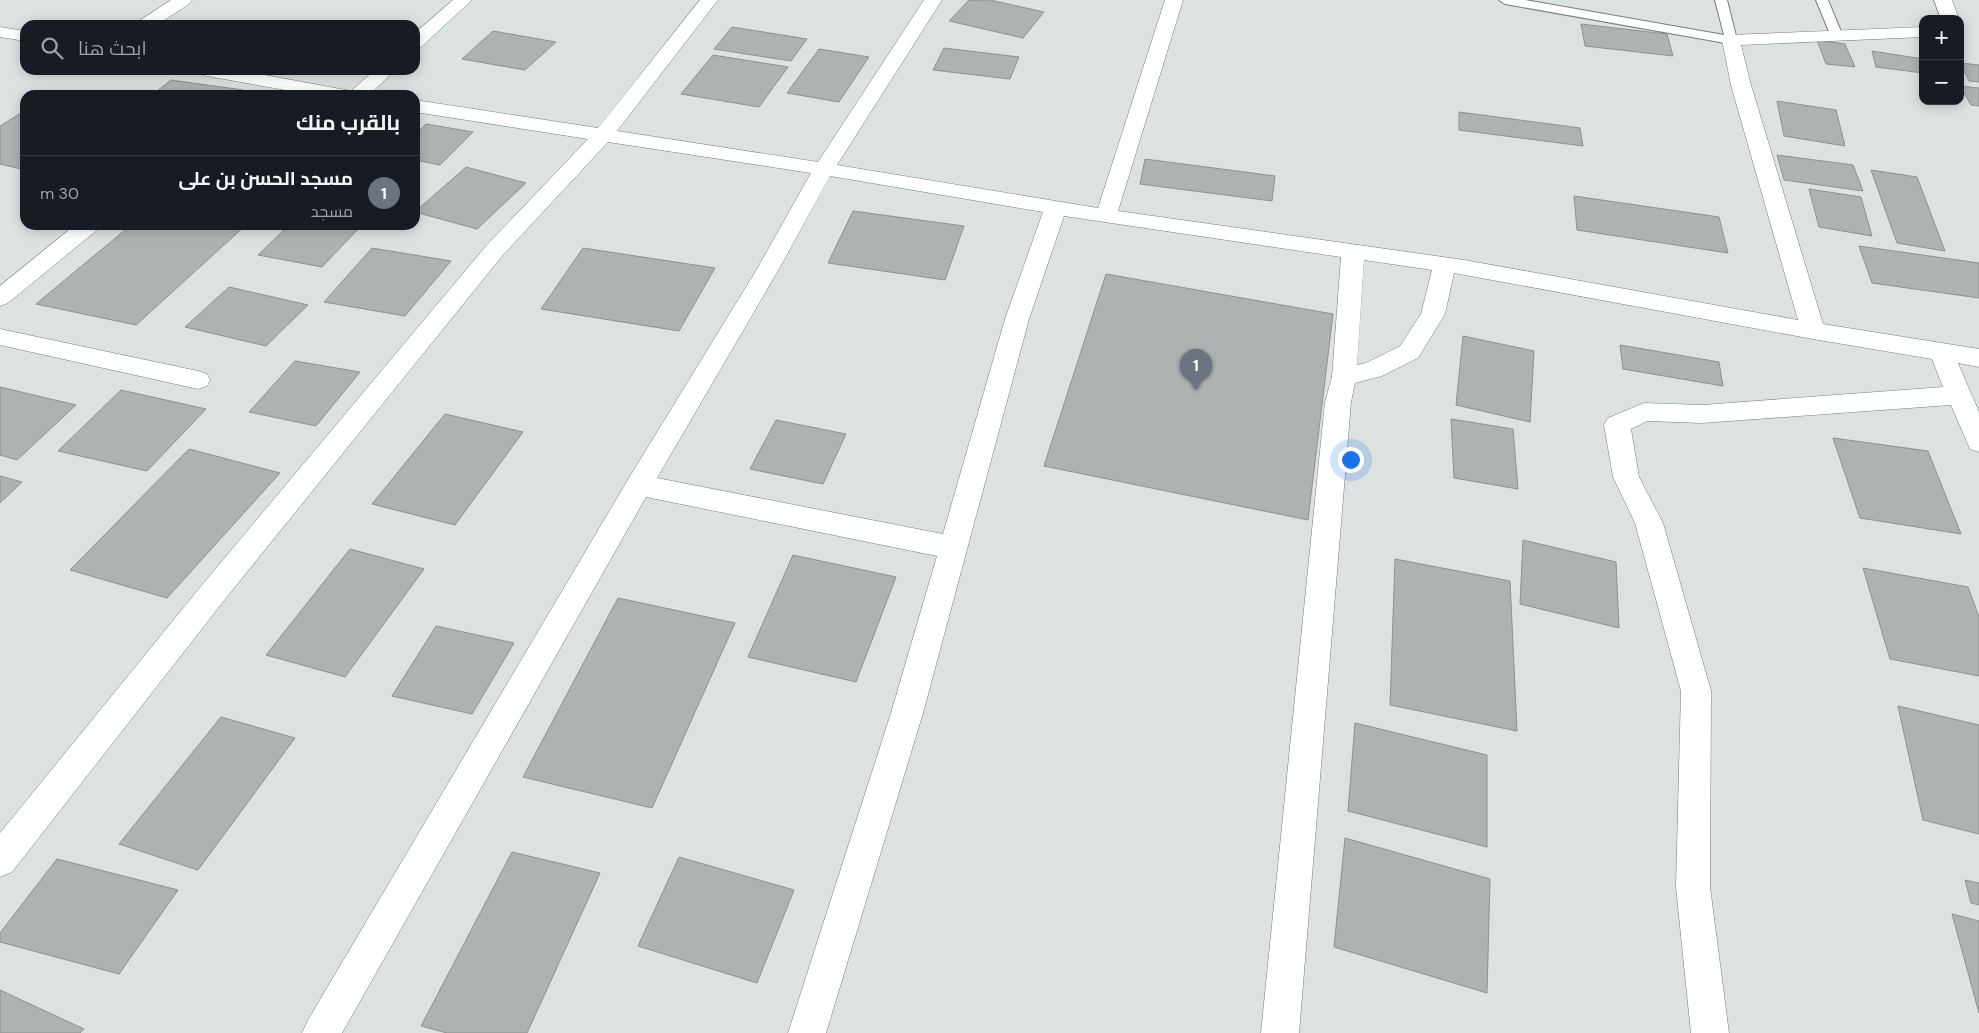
<!DOCTYPE html>
<html lang="ar">
<head>
<meta charset="utf-8">
<style>
	body { margin:0; font-family:"DM Sans",Cairo,sans-serif; background:#242831; color:#f1f3f6; direction:rtl }
	.controls { position:absolute; right:15px; top:15px; display:grid; overflow:hidden; border-radius:10px; box-shadow:0 2px 12px #0003 }
	.controls button { width:45px; height:45px; display:grid; place-items:center; padding:0; border:0; border-bottom:1px solid #363941; background:#171b24; color:#f1f3f6; font:25px sans-serif }
	.you { position:absolute; left:1350px; top:459px; width:18px; height:18px; margin:-12px; border:4px solid #fff; border-radius:50%; background:#1a73e8; box-shadow:0 0 0 8px #1a73e833 }
	.badge { display:grid; place-items:center; width:32px; height:32px; border-radius:50%; background:#2e777e; color:#fff; font-size:16px; font-weight:700 }
	.pin { position:absolute; translate:-50% -41px; filter:drop-shadow(0 1px 2px #0008) }
	.pin::after { content:''; position:absolute; top:26px; width:18px; height:15px; background:inherit; clip-path:polygon(0 0,100% 0,50% 100%) }
	.list { margin:0; padding:0; list-style:none }
	h2 { display:flex; justify-content:space-between; align-items:center; height:65px; margin:0; padding:0 20px; font-size:21px }
	h2 small { font-size:16px; font-weight:400; color:#9ea1a6 }
	.list li { display:grid; grid-template-columns:32px 1fr auto; gap:15px; align-items:center; box-sizing:border-box; height:75px; padding:0 20px; border-top:1px solid #363941 }
	.list b { display:block; font-size:19px; white-space:nowrap }
	.list p { margin:0; font-size:16px; white-space:nowrap; color:#9ea1a6 }
	.list em { font-size:16px; font-style:normal; color:#9ea1a6 }
	.icon { flex:none; width:28px; height:28px; fill:none; stroke:currentColor; stroke-width:2; stroke-linecap:round; stroke-linejoin:round }
	.map { position:relative; flex:none; width:1979px; height:1033px; overflow:hidden; direction:ltr }
	.search { position:absolute; background:#171b24; box-shadow:0 2px 12px #0003; left:20px; top:20px; width:400px; height:55px; display:flex; align-items:center; gap:12px; box-sizing:border-box; padding:0 18px; border-radius:15px; color:#9ea1a6; font-size:19px }
	.panel { position:absolute; background:#171b24; box-shadow:0 2px 12px #0003; left:20px; top:90px; width:400px; height:140px; border-radius:15px; direction:rtl }
	.map>svg:first-child { display:block }
</style>
</head>
<body>
<div class="map">
<svg width="1979" height="1033" viewBox="0 0 1979 1033">
	<rect width="100%" height="100%" fill="#dce1e1"/>
	<path fill="#adb2b2" stroke="#8c9191" d="M969,0H990L1044,12L1023,38L949,21Z
		M1581,24L1667,34L1673,56L1585,46Z
		M732,27L807,39L791,61L714,49Z
		M493,31L556,42L525,70L462,59Z
		M1817,40L1845,44L1855,67L1826,64Z
		M944,48L1019,57L1010,79L933,70Z
		M819,49L869,57L839,102L787,93Z
		M1872,51L1923,59V73L1876,67Z
		M713,55L788,67L759,107L681,94Z
		M1960,63L1979,65V82L1969,81Z
		M171,80L243,90L238,95H152Z
		M1960,86L1979,88V106L1971,105Z
		M1777,101L1836,110L1845,146L1784,136Z
		M1459,112L1580,128L1583,146L1459,130Z
		M21,113L25,114V166L21,169L0,164V126Z
		M426,124L473,132L440,165L415,160V135Z
		M1777,155L1853,165L1863,191L1784,180Z
		M1145,159L1275,176L1272,201L1140,184Z
		M466,167L526,183L477,229L415,212Z
		M1871,170L1917,177L1945,251L1897,243Z
		M1809,189L1861,197L1872,236L1819,227Z
		M1574,196L1719,217L1728,253L1577,230Z
		M853,211L964,226L945,280L828,263Z
		M131,225H246L136,325L36,304Z
		M289,225H362L322,267L258,255Z
		M1859,246L1979,263V298L1872,283Z
		M372,248L451,261L405,316L324,302Z
		M583,248L715,268L679,331L541,309Z
		M1106,274L1333,314L1308,520L1044,466Z
		M229,287L308,305L266,346L185,327Z
		M1463,336L1534,351L1530,422L1456,405Z
		M1620,345L1719,362L1723,386L1623,369Z
		M295,361L360,372L316,426L249,412Z
		M0,387L76,405L17,460L0,455Z
		M121,390L206,409L147,471L58,451Z
		M445,414L523,432L455,525L372,504Z
		M1451,419L1513,429L1518,489L1454,478Z
		M776,420L846,434L823,484L750,469Z
		M1833,438L1928,451L1961,534L1860,518Z
		M189,449L280,473L167,598L70,570Z
		M0,476L22,482L0,503Z
		M1523,540L1616,562L1619,628L1520,604Z
		M350,549L424,569L345,677L266,655Z
		M793,555L896,577L856,682L748,657Z
		M1395,559L1510,581L1517,731L1390,705Z
		M1863,568L1968,587L1979,617V676L1890,659Z
		M618,598L735,623L652,808L523,777Z
		M436,626L514,643L472,714L392,696Z
		M1898,706L1979,725V834L1923,820Z
		M221,717L295,738L198,870L119,844Z
		M1355,723L1487,755V847L1348,811Z
		M1345,838L1490,879L1487,993L1334,947Z
		M512,852L600,873L527,1033H447L421,1026Z
		M679,857L794,890L757,983L638,946Z
		M57,859L178,890L119,974L0,942V933Z
		M1965,880L1979,883V905L1971,903Z
		M1952,914L1979,921V1013Z
		M0,990L84,1029L80,1033H0Z"/>
	<g fill="none" stroke-linecap="round" stroke-linejoin="round">
		<defs>
			<path id="lane" d="M1499,0H1525L1724,35L1715,0H1727L1737,40L1731,44L1505,4Z
				M1816,0H1828L1842,34L1840,37H1832L1830,34Z"/>
			<path id="street" d="M171,0H192L189,4L157,25H136L139,21Z
				M453,0H472L421,47L415,48V33Z
				M700,0H718L617,131L818,162L924,0H942L837,165L1098,208L1165,0H1183L1118,211L1464,260L1798,320L1731,85L1722,40L1725,36L1731,35L1923,27V37L1741,45L1751,85L1823,324L1979,349V367L1958,363L1979,412V452L1970,449L1951,405L1702,423L1647,421L1631,429L1639,477L1663,523L1711,691L1710,887L1729,1033H1691L1676,887L1681,691L1635,523L1613,477L1604,425L1608,418L1644,403L1702,405L1943,387L1932,359L1813,339L1454,273L1445,314L1418,358L1382,376L1355,383L1351,402L1299,1033H1261L1325,402L1332,377L1341,257L1064,216L1029,319L923,713L826,1033H788L891,713L937,556L646,497L342,1033H302L308,1020L629,478L757,269L811,173L608,142L502,256L222,603L12,872L0,877V833L202,585L486,246L588,139L415,112V100L598,128ZM830,176L1043,212L1005,319L943,534L657,478L779,269ZM1364,260L1432,270L1421,314L1400,346L1366,363L1357,365Z
				M1934,0H1952L1959,19H1941Z
				M0,27L25,31V41L0,37Z
				M198,70H238L351,91L375,70H395L369,95H313L207,76L200,74Z
				M75,225H100L97,230L8,303L0,306V286Z
				M0,329L198,371L207,374L210,380L207,386L198,389L0,345Z"/>
		</defs>
		<use href="#lane" stroke="#787d7d" stroke-width="2"/>
		<use href="#street" stroke="#787d7d" stroke-width="1"/>
		<use href="#lane" fill="#fff" fill-rule="evenodd"/>
		<use href="#street" fill="#fff" fill-rule="evenodd"/>
	</g>
</svg>
<div class="controls">
<button>+</button>
<button>−</button>
</div>
<div class="you"></div>
<div class="pin badge" style="left:1196px;top:390px;background:#6b7280">1</div>
<div class="search"><svg class="icon" aria-label="search" viewBox="0 0 24 24"><circle cx="10" cy="10" r="6"/><path d="M15 15l6 6"/></svg>ابحث هنا</div>
<section class="panel">
<h2>بالقرب منك<small></small></h2>
<ul class="list">
<li><span class="badge" style="background:#6b7280">1</span><div><b>مسجد الحسن بن على</b><p>مسجد</p></div><em>30 m</em></li>
</ul>
</section>
</div>
</body>
</html>
